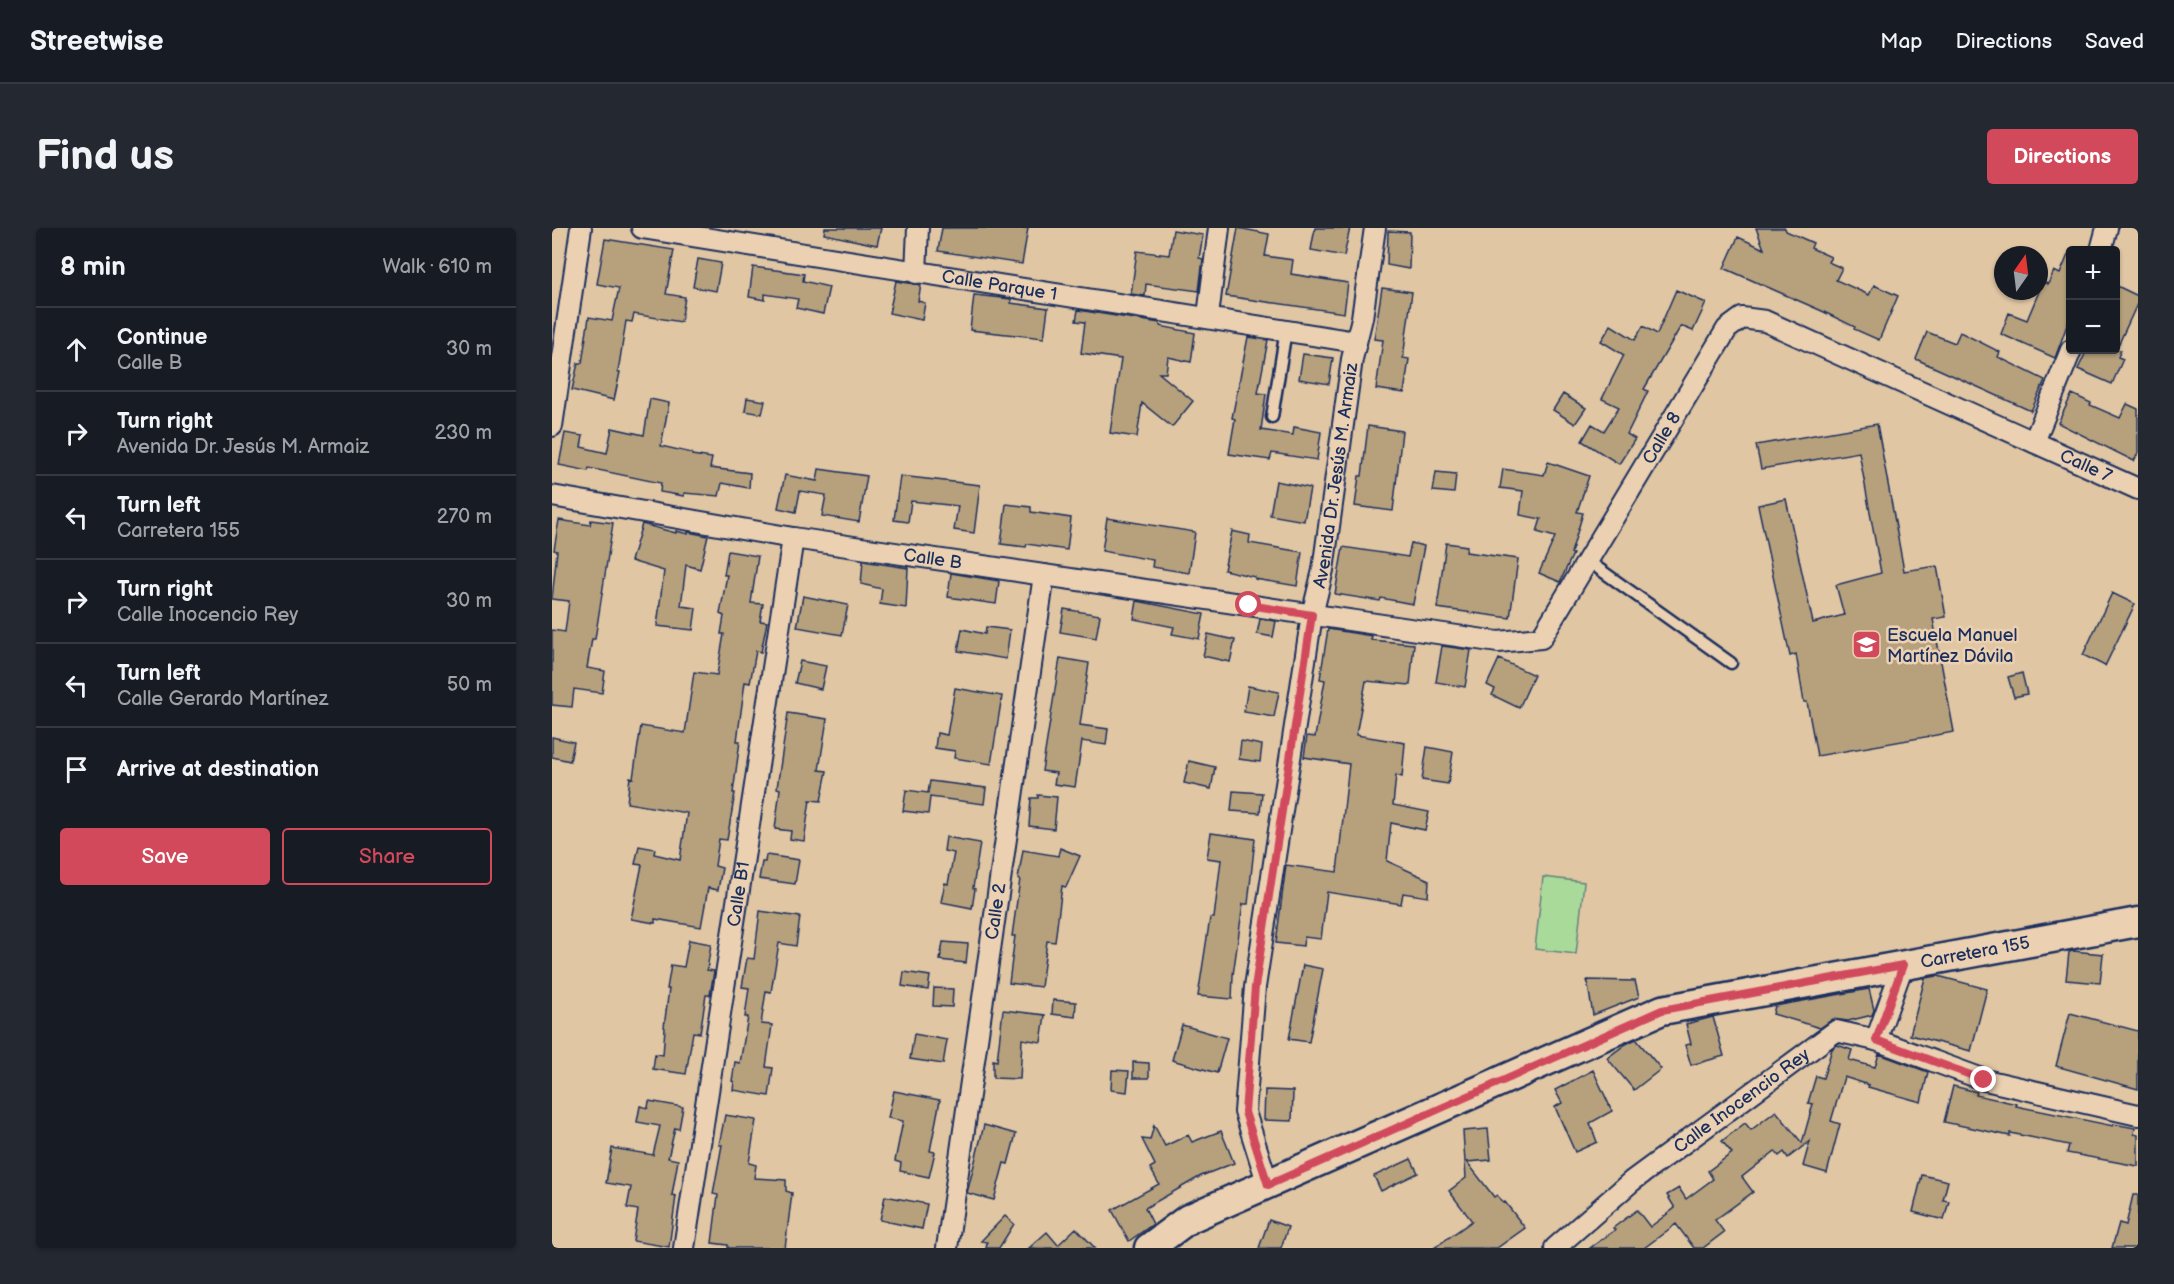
<!DOCTYPE html>
<html lang="en">
<head>
<meta charset="utf-8">
<style>
	body { margin:0; font-family:"Balsamiq Sans",sans-serif; background:#242831; color:#f1f3f6 }
	.controls { position:absolute; right:18px; top:18px; display:grid; overflow:hidden; border-radius:6px; box-shadow:0 2px 4px #0004 }
	.controls button { width:54px; height:54px; display:grid; place-items:center; padding:0; border:0; border-bottom:2px solid #363941; background:#171b24; color:#f1f3f6; font:30px sans-serif }
	.compass { position:absolute; left:1442px; top:18px; width:54px; height:54px; border-radius:50%; background:#171b24; box-shadow:0 2px 4px #0004; rotate:14deg }
	.stop { position:absolute; width:18px; height:18px; margin:-14px; border:4px solid #d1495b; border-radius:50%; background:#fff }
	.stop.end { background:#d1495b; border-color:#fff; box-shadow:0 2px 6px #0008 }
	.list { margin:0; padding:0; list-style:none }
	h2 { display:flex; justify-content:space-between; align-items:center; height:78px; margin:0; padding:0 24px; font-size:26px }
	h2 small { font-size:20px; font-weight:400; color:#9ea1a6 }
	.list li { display:grid; grid-template-columns:39px 1fr auto; gap:18px; align-items:center; box-sizing:border-box; height:84px; padding:0 24px; border-top:2px solid #363941 }
	.list b { display:block; font-size:22px; white-space:nowrap }
	.list p { margin:0; font-size:20px; white-space:nowrap; color:#9ea1a6 }
	.list em { font-size:20px; font-style:normal; color:#9ea1a6 }
	.actions { display:flex; gap:12px; padding:18px 24px }
	.actions a { flex:1; padding:14px 0; border:2px solid #d1495b; border-radius:6px; text-align:center; font-size:21px; color:#d1495b }
	.actions .main { background:#d1495b; color:#fff }
	.icon { flex:none; width:33px; height:33px; fill:none; stroke:currentColor; stroke-width:2; stroke-linecap:round; stroke-linejoin:round }
	.map { position:relative; flex:none; width:1586px; height:1020px; overflow:hidden; border-radius:6px }
	header { display:flex; align-items:center; gap:36px; box-sizing:border-box; height:84px; padding:0 30px; background:#171b24; border-bottom:2px solid #363941 }
	header strong { font-size:28px }
	nav { display:flex; gap:33px; margin-inline-start:auto; font-size:21px }
	.intro { display:flex; align-items:center; justify-content:space-between; box-sizing:border-box; height:144px; padding:0 36px }
	h1 { margin:0; font-size:42px }
	.button { padding:15px 27px; border-radius:6px; background:#d1495b; color:#fff; font-size:21px; font-weight:700 }
	main { display:flex; gap:36px; padding:0 36px }
	aside { flex:1; background:#171b24; border-radius:6px; box-shadow:0 2px 4px #0004 }
	.map>svg:first-child { display:block }
</style>
</head>
<body>
<header>
<strong>Streetwise</strong>
<nav><a>Map</a><a>Directions</a><a>Saved</a></nav>
</header>
<div class="intro"><h1>Find us</h1><a class="button">Directions</a></div>
<main>
<aside>
<h2>8 min<small>Walk · 610 m</small></h2>
<ul class="list">
<li><svg class="icon" aria-label="ahead" viewBox="0 0 24 24"><path d="M12 20V5M6 11l6-6 6 6"/></svg><div><b>Continue</b><p>Calle B</p></div><em>30 m</em></li>
<li><svg class="icon" aria-label="right" viewBox="0 0 24 24"><path d="M7 20v-9h11M14 6l5 5-5 5"/></svg><div><b>Turn right</b><p>Avenida Dr. Jesús M. Armaiz</p></div><em>230 m</em></li>
<li><svg class="icon" aria-label="left" viewBox="0 0 24 24"><path d="M17 20v-9H6M10 6l-5 5 5 5"/></svg><div><b>Turn left</b><p>Carretera 155</p></div><em>270 m</em></li>
<li><svg class="icon" aria-label="right" viewBox="0 0 24 24"><path d="M7 20v-9h11M14 6l5 5-5 5"/></svg><div><b>Turn right</b><p>Calle Inocencio Rey</p></div><em>30 m</em></li>
<li><svg class="icon" aria-label="left" viewBox="0 0 24 24"><path d="M17 20v-9H6M10 6l-5 5 5 5"/></svg><div><b>Turn left</b><p>Calle Gerardo Martínez</p></div><em>50 m</em></li>
<li><svg class="icon" aria-label="arrive" viewBox="0 0 24 24"><path d="M6 21V4h12l-3 4 3 4H6"/></svg><div><b>Arrive at destination</b></div></li>
</ul>
<div class="actions"><a class="main">Save</a><a>Share</a></div>
</aside>
<div class="map">
<svg width="1586" height="1020" viewBox="0 0 1586 1020">
	<rect width="100%" height="100%" fill="#e0c6a3"/>
	<filter id="ink" filterUnits="userSpaceOnUse"><feTurbulence type="fractalNoise" baseFrequency=".0167" numOctaves="2"/><feDisplacementMap in="SourceGraphic" scale="12" xChannelSelector="R" yChannelSelector="G"/><feConvolveMatrix kernelMatrix="1 2 1 2 8 2 1 2 1" color-interpolation-filters="sRGB"/></filter>
	<g filter="url(#ink)">
		<path fill="#aada9a" stroke="#62847c" stroke-width="1.5" d="M991,649L1032,654L1024,726L983,721Z"/>
		<path fill="#b7a17c" stroke="#1b2f5e" stroke-width="1.5" d="M273,0H329L325,17L272,6Z
			M390,0H476L470,36L386,23Z
			M686,0L717,6L713,28L741,32L739,46L796,55L792,85L674,68Z
			M763,0H798L792,28L759,22Z
			M1204,0H1233L1234,3L1261,15L1259,20L1279,29L1276,34L1290,40L1284,52L1317,67L1322,57L1346,68L1327,112L1302,101L1303,99L1270,83L1172,40L1186,9L1212,21Z
			M621,2L651,7L647,30L651,31L647,63L594,56L593,68L579,66L585,23L617,27Z
			M836,3L858,4L857,41L835,37Z
			M53,11L122,22L114,66L133,69L129,94L82,86L80,94L74,93L66,144H68L62,172L20,162L26,135H30L37,89L60,93L67,60L45,56Z
			M1518,22V89L1503,130L1449,106L1457,85L1475,92L1491,54L1496,56L1502,43L1508,46Z
			M146,31L169,35L164,63L141,59Z
			M201,39L252,46L251,53L277,59L271,86L244,80L246,71L213,66V72L197,69Z
			M344,53L369,57L366,73L373,75L370,92L337,85Z
			M1563,57L1586,68V74L1564,122H1569L1566,129L1571,131L1560,156L1526,141L1535,122H1563Z
			M830,60L860,64L851,130L857,131L852,165L824,161L831,112L822,111Z
			M1124,62L1154,75L1141,103L1129,98L1092,161L1096,163L1075,206L1083,211L1067,236L1030,213L1040,196L1052,203L1067,179L1050,171L1072,127L1049,113L1059,97L1083,112L1091,98L1105,106Z
			M422,67L459,71V75L496,80L492,110L418,102Z
			M526,82L608,95V98L643,105L639,134L616,129L614,145H607L641,173L620,199L590,175L585,209L558,205L569,131L529,125L533,94L524,93Z
			M1375,104L1403,115L1408,104L1448,124L1446,129L1493,152L1479,183L1364,131Z
			M696,109L716,112L706,165L714,166L709,202L741,207L742,199L769,204L765,232L720,225L718,232L677,226L683,191L680,190Z
			M751,126L781,130L777,156L747,151Z
			M1011,166L1034,180L1023,196L1001,182Z
			M1520,166L1539,175L1538,177L1568,190L1575,176L1586,181V225L1582,233L1506,195Z
			M195,170L213,173L210,186L193,183Z
			M98,171L117,175L109,218L140,225V227L160,230L158,240L198,245L197,260L170,255L167,268L132,265V268L108,264L109,255L37,240L36,243L7,237L13,205L31,208L29,219L55,225L60,200L92,207Z
			M1325,196L1352,343L1385,338L1394,389L1381,391L1402,504L1265,528L1255,474H1252L1244,426L1238,428L1206,277L1234,271L1261,395L1292,387L1284,357L1329,345L1307,224L1209,241L1204,217Z
			M816,198L850,203L841,283L803,278L807,248H810Z
			M996,234L1037,248L1025,284L1031,285L1019,325L1021,326L1008,354L987,345L1003,309L985,304L989,291L968,287L971,263L948,260L951,241L992,247Z
			M267,241L315,248L307,294L270,288L274,267L248,263L244,284L226,280L233,247L265,253Z
			M884,244L904,246L902,265L881,263Z
			M348,248L428,257L422,305L402,302L406,278L359,273L356,294L342,292Z
			M724,253L758,260L752,293L718,287Z
			M454,276L479,279V284L519,290L515,322L475,316L474,319L449,316Z
			M555,290L643,304L637,345L600,339L601,332L550,323Z
			M7,292L38,297L39,292L61,295L43,411H40L35,440L53,443L50,465L22,461L20,479L0,477V402L13,404L17,373L0,371L5,323L2,322Z
			M90,296L124,305V303L136,306V304L156,308L148,341L134,337L129,378L144,380L141,402L105,398L112,343L79,333Z
			M680,303L698,307L697,315L750,324L745,358L703,351V349L672,342Z
			M859,315L872,318L861,376L829,370L828,373L783,366L791,319L856,329Z
			M894,315L915,318L914,324L966,331L958,390L885,380Z
			M176,323L206,328L199,375L211,376L208,393L215,394L209,424L204,423L198,455L193,454L185,513H188L181,565H183L175,612L167,611L163,638L170,640L166,662L156,660L149,699L103,691V695L79,691L90,637L83,636L87,618L103,621L102,626L128,632L135,585L75,575L78,549L81,550L89,498L133,505L142,444L165,447L172,406H169L172,388L168,386L175,347H172Z
			M311,333L356,340L354,380L328,376L330,361L309,356Z
			M399,345L447,353L444,376L396,369Z
			M1560,365L1583,376L1553,438L1531,427Z
			M251,368L296,377L290,407L245,399Z
			M585,373L652,386L647,411L620,406L622,399L582,391Z
			M512,381L548,387L544,410L508,404Z
			M708,391L724,393L721,409L705,406Z
			M434,399L458,402L454,431L406,423L410,401L433,406Z
			M776,401L820,408L819,412L862,416L858,457L814,453L804,507L853,515L850,549L844,547L841,577L877,584L873,602L839,595L835,633L877,652L876,669L851,665L849,676L775,664L769,711L752,709L751,718L724,715L734,637L785,644L797,536L752,529L755,508L763,509L773,452L768,451Z
			M656,406L683,412L678,434L651,428Z
			M890,418L919,422L913,459L884,454Z
			M508,430L537,435L528,497L556,501L554,517L530,513L523,559L502,556L504,545L490,543Z
			M947,431L982,447L967,480L940,467L943,461L935,457Z
			M248,433L274,438L269,461L243,455Z
			M1470,445L1475,466L1462,469L1456,449Z
			M696,458L727,464L722,489L692,484Z
			M403,460L450,468L439,536L402,530L403,523L383,520L385,505L395,507Z
			M236,485L275,491L267,542L275,543L269,573L258,572L252,613L238,611L239,603L223,601L228,561L225,560Z
			M0,509L22,514L18,533L0,529Z
			M689,513L710,517L708,534L687,531Z
			M875,519L901,524L896,556L870,552Z
			M637,533L663,539L659,561L632,555Z
			M378,553L434,560L432,576L378,569L376,586L351,583L354,562L376,565Z
			M681,563L710,565L708,585L679,583Z
			M486,567L505,569L502,601L477,598L479,570H486Z
			M659,605L703,611L696,676H691L681,747L680,771L646,768L658,690H662L669,632L655,630Z
			M394,609L428,615L421,660L423,661L420,680L389,674L393,655L396,656L402,625L392,623Z
			M508,620L528,628L514,659L510,658L503,714L495,713L489,759L457,755L463,708H460L468,651H466L471,622L506,628Z
			M214,627L247,632L243,656L207,651L210,634H213Z
			M208,683L248,689L244,718L227,715L219,764L214,763L209,796L220,797L214,839L221,840L217,868L181,862L182,854L180,853L183,834L188,835L196,789H193L197,760L190,759L195,730L202,731Z
			M137,712L159,716L155,742L162,743L158,767H154L148,805L141,804L134,846L101,841L103,826L111,827L113,800L112,799L117,761H115L119,737L132,739Z
			M391,714L416,716L414,735L388,732Z
			M1521,723L1551,726L1548,755L1514,752L1517,724Z
			M751,737L771,741L757,814L737,811Z
			M352,744L378,748L376,762L350,758Z
			M1386,748L1435,761L1419,823L1358,807L1373,750Z
			M1035,752L1083,753L1087,769L1041,787Z
			M382,760L401,761L400,779L381,778Z
			M1317,761L1322,782L1320,787L1296,793L1281,791L1268,800L1221,786L1223,778Z
			M501,772L524,774L523,789L500,786Z
			M451,782L493,787L489,814L470,811L468,851L441,850V832L445,833Z
			M1518,785L1586,803V861L1504,838Z
			M1161,789L1172,828L1139,837L1133,817L1139,816L1134,796Z
			M630,797L675,810L665,845L620,832Z
			M362,806L395,812L391,836L358,831Z
			M1084,811L1109,841L1082,862L1055,830L1074,816Z
			M1285,817L1300,822L1297,832L1323,839L1327,826L1376,844L1369,874L1316,859L1317,857L1292,849L1279,893L1288,896L1275,945L1251,938L1258,913L1236,930L1232,924L1227,928L1223,923L1190,949L1201,964L1163,992L1172,1004L1151,1020H1142L1124,996L1092,1020H1038L1063,1002L1061,1000L1085,982L1098,999L1123,980L1115,967L1127,960L1134,971L1161,951L1156,943L1180,925L1170,913L1193,895L1199,902L1224,883L1250,915L1261,876L1256,875L1264,848L1271,850L1280,821Z
			M581,834L597,835V850H581Z
			M560,842L577,843L575,864L559,862Z
			M1041,842L1060,883L1038,895L1045,914L1023,924L1003,879L1010,875L1003,862Z
			M1401,858L1425,864L1424,867L1465,876L1464,878L1561,898L1562,896L1583,900L1582,906L1586,907V938L1515,925L1517,917L1458,905V908L1392,894Z
			M713,862L741,863L740,893L712,892Z
			M342,863L388,872L378,923L383,924L377,949L348,943L349,935L343,933L351,893L336,890Z
			M97,873L131,879L127,901L123,900L116,930L126,932L120,967L124,968L117,1019L81,1013L86,982L75,980L79,959L54,955L60,920L101,927L108,898L85,894L88,878L96,880Z
			M173,887L204,892L197,935L204,937L202,950L234,952V963L240,965L233,1020H176V1017L160,1015L166,967L161,966L170,917H167Z
			M432,897L464,906L456,936L452,935L442,972L415,965Z
			M602,897L613,918L636,907L640,914L669,903L682,935L649,948L593,980L601,996L577,1013L560,982L607,956L598,940L603,937L590,911L598,912Z
			M936,901L939,932L915,934L942,969L945,967L951,975L953,974L973,1000L945,1020H882L920,993L897,963L914,950L911,903Z
			M859,931L866,945L829,963L822,948Z
			M1370,947L1396,953L1391,972L1397,973L1392,992L1361,984Z
			M1581,967H1586V1020H1560L1567,995L1574,997Z
			M333,968L375,976L370,1001L328,992Z
			M453,988L462,996L447,1020H434L435,1014L429,1013Z
			M717,992L736,999L729,1020H707Z
			M524,1000L543,1020H477L495,1004L506,1017Z"/>
		<g fill="none" stroke-linecap="round" stroke-linejoin="round">
			<defs>
				<path id="lane" d="M720,189L734,102
					M1036,333L1179,435"/>
				<g id="street">
					<path id="s1" d="M90,0L804,114"/>
					<path d="M1549,22L1555,0"/>
					<path d="M364,45L366,0"/>
					<path d="M656,88L667,0"/>
					<path d="M0,198L29,0"/>
					<path d="M1482,214L1519,122"/>
					<path id="s2" d="M0,268L241,310L946,414L989,410L1175,101L1190,90L1213,93L1586,261"/>
					<path d="M1324,812L1351,737"/>
					<path id="s3" d="M716,957L693,884L703,759L760,387L771,342L800,131L810,90L823,0"/>
					<path id="s4" d="M132,1020L241,310"/>
					<path id="s5" d="M395,1020L492,347"/>
					<path id="s6" d="M1003,1020L1080,953L1284,803L1324,812L1433,852L1586,887"/>
				</g>
				<g id="secondary">
					<path id="s7" d="M597,1020L636,991L1110,782L1586,694"/>
				</g>
			</defs>
			<use href="#lane" stroke="#1b2f5e" stroke-width="15"/>
			<use href="#street" stroke="#1b2f5e" stroke-width="24"/>
			<use href="#secondary" stroke="#1b2f5e" stroke-width="33"/>
			<use href="#lane" stroke="#ebd1b2" stroke-width="10"/>
			<use href="#street" stroke="#ebd1b2" stroke-width="20"/>
			<use href="#secondary" stroke="#ebd1b2" stroke-width="28"/>
		</g>
	</g>
	<g fill="none" stroke-linecap="round" stroke-linejoin="round" filter="url(#ink)">
		<path stroke="#d1495b" stroke-width="8" d="M697,377L760,387L703,759L693,884L716,957L1110,782L1351,737L1324,812L1432,852"/>
	</g>
	<defs>
		<symbol id="school-square" viewBox="-11 -11 22 22"><rect x="-9" y="-9" width="18" height="18" rx="4" fill="#d1495b" stroke="#ebd1b2"/><path d="M0-5L7-2L0 1L-7-2ZM-4 1L0 2.5L4 1V4Q0 6-4 4Z" fill="#fff"/></symbol>
	</defs>
	<g fill-rule="evenodd">
		<use href="#school-square" x="1298" y="400" width="33" height="33"/>
	</g>
	<g text-anchor="middle" dominant-baseline="central" stroke-width="5" stroke-linejoin="round" paint-order="stroke">
		<g font-size="18" fill="#1b2f5e" stroke="#ebd1b2">
			<text stroke="none"><textPath href="#s1" startOffset="362">Calle Parque 1</textPath></text>
			<text stroke="none"><textPath href="#s2" startOffset="1234">Calle 8</textPath></text>
			<text stroke="none"><textPath href="#s2" startOffset="1755">Calle 7</textPath></text>
			<text stroke="none"><textPath href="#s3" startOffset="720">Avenida Dr. Jesús M. Armaiz</textPath></text>
			<text stroke="none"><textPath href="#s2" startOffset="386">Calle B</textPath></text>
			<text stroke="none"><textPath href="#s4" startOffset="358">Calle B1</textPath></text>
			<text stroke="none"><textPath href="#s5" startOffset="340">Calle 2</textPath></text>
			<text stroke="none"><textPath href="#s7" startOffset="885">Carretera 155</textPath></text>
			<text stroke="none"><textPath href="#s6" startOffset="238">Calle Inocencio Rey</textPath></text>
		</g>
		<g font-size="18" fill="#1b2f5e" stroke="#ebd1b2" text-anchor="start">
			<text x="1335" y="407">Escuela Manuel<tspan x="1335" dy="21">Martínez Dávila</tspan></text>
		</g>
	</g>
</svg>
<div class="controls">
<button>+</button>
<button>−</button>
</div>
<svg class="compass" viewBox="-18 -18 36 36"><path d="M0-13l5 13h-10z" fill="#e53935"/><path d="M0 13l5-13h-10z" fill="#9ea1a6"/></svg>
<div class="stop" style="left:697px;top:377px"></div>
<div class="stop end" style="left:1432px;top:852px"></div>
</div>
</main>
</body>
</html>
